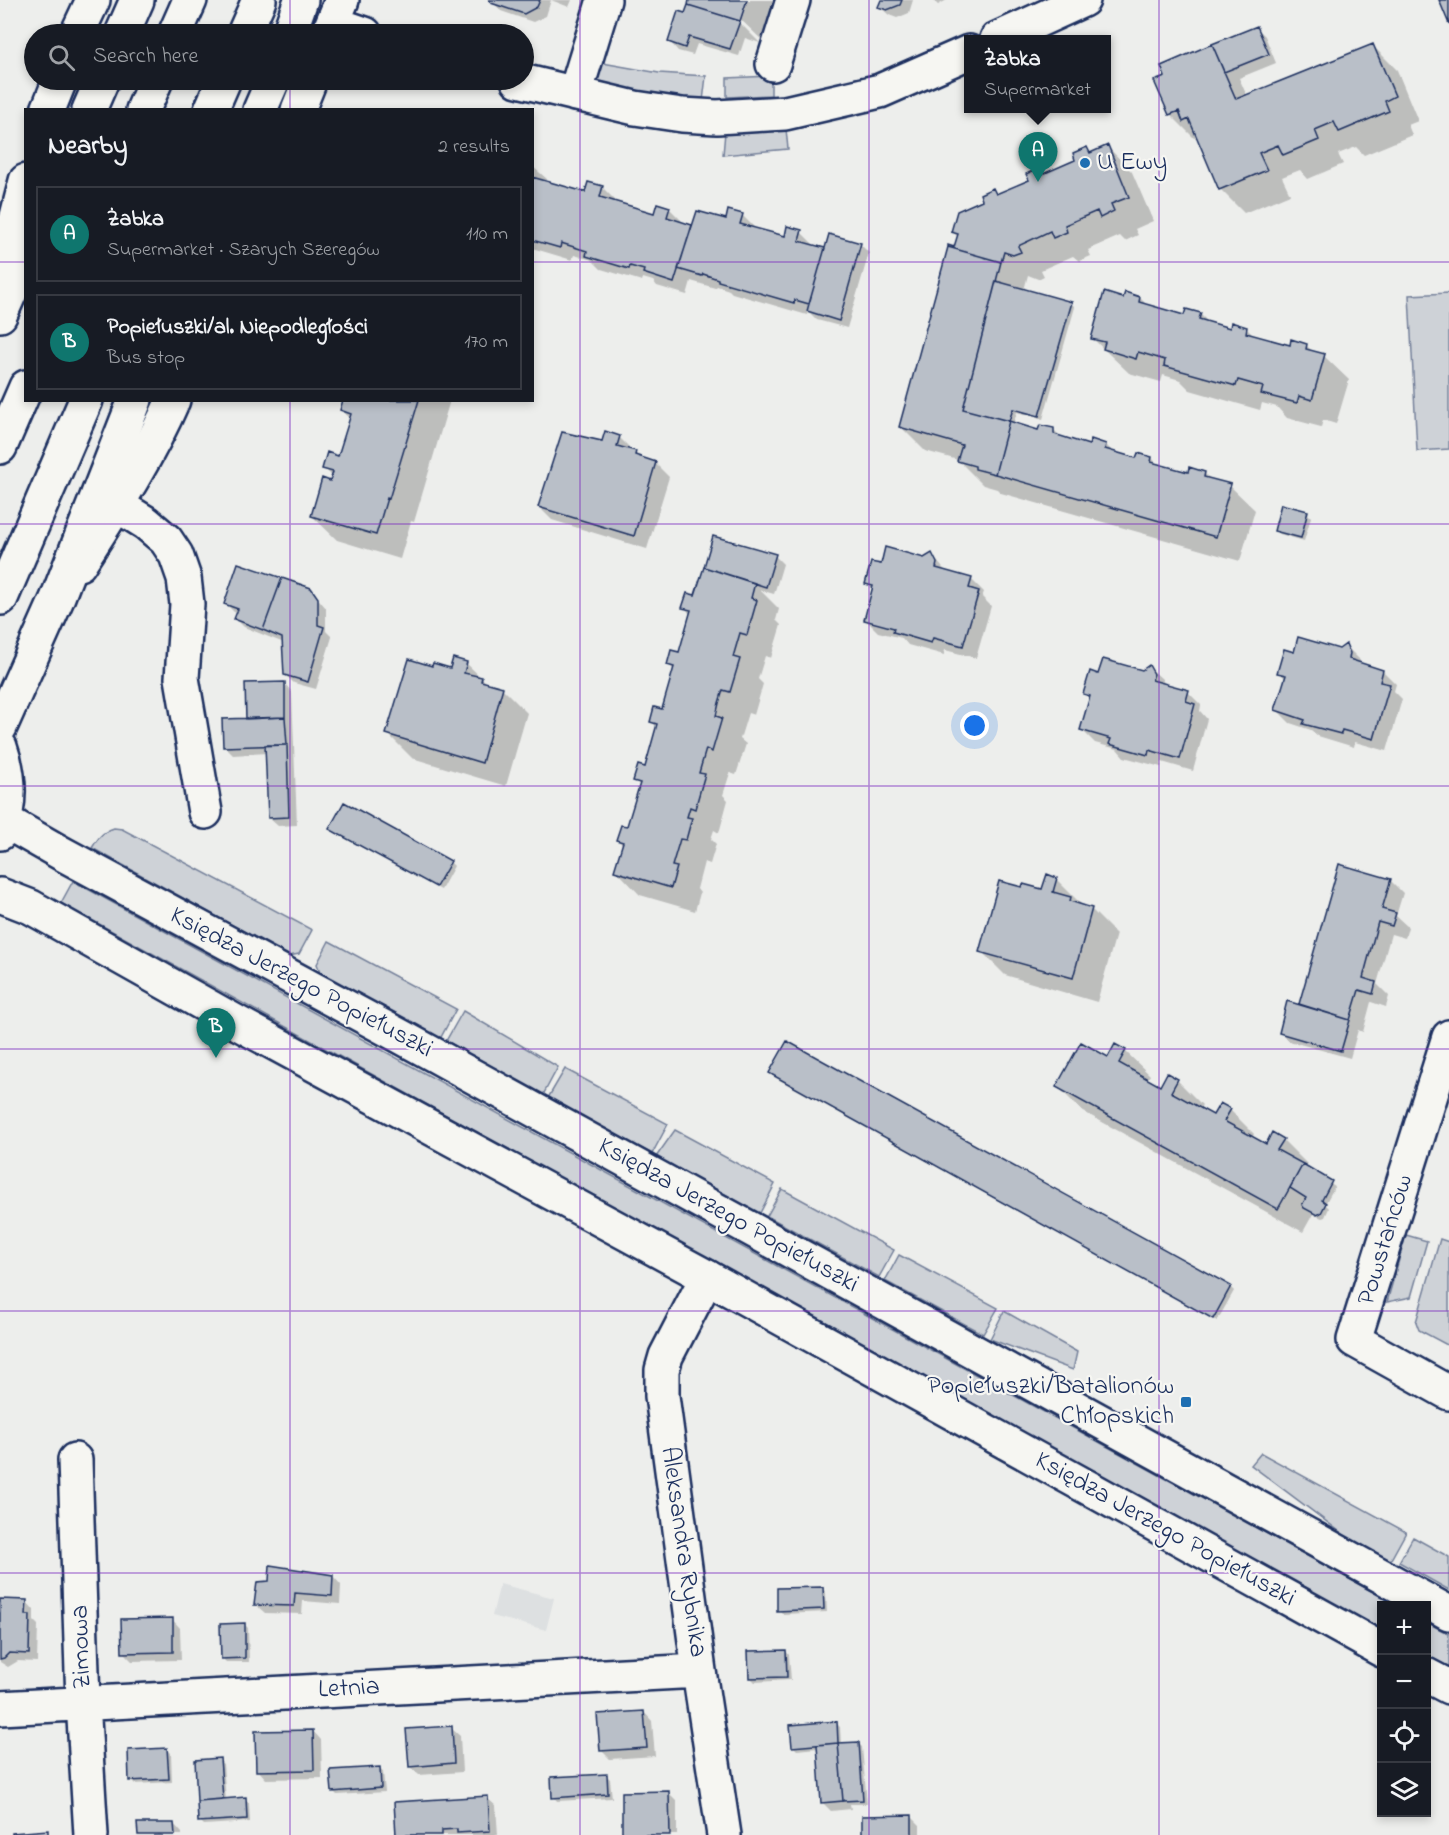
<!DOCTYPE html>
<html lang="en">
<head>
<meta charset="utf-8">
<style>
	body { margin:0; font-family:"Indie Flower",sans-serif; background:#242831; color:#f1f3f6 }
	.controls { position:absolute; right:18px; bottom:18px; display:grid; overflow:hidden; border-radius:0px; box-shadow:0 3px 9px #0003 }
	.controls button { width:54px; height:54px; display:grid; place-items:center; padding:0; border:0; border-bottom:2px solid #363941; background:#171b24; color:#f1f3f6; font:30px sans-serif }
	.you { position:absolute; left:975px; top:726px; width:21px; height:21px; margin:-15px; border:4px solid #fff; border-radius:50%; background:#1a73e8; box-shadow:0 0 0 9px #1a73e833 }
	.badge { display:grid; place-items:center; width:39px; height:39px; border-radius:50%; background:#0f766e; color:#fff; font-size:20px; font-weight:700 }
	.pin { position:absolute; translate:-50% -50px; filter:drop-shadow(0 2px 3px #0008) }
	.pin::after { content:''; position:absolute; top:32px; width:21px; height:18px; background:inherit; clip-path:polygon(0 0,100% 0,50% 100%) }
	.popup { position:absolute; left:964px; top:35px; width:147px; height:78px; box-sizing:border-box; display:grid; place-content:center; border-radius:0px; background:#171b24; filter:drop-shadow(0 2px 4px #0005); font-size:20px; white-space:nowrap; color:#9ea1a6 }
	.popup b { font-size:22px; color:#f1f3f6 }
	.popup::after { content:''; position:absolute; left:50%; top:100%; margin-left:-12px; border:12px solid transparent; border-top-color:#171b24 }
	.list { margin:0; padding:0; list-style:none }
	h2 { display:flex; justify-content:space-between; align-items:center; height:78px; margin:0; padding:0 24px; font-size:26px }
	h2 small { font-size:20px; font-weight:400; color:#9ea1a6 }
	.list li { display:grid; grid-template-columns:39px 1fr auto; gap:18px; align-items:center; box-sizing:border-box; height:96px; margin:0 12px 12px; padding:0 12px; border:2px solid #363941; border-radius:0px }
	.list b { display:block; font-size:22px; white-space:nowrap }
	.list p { margin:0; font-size:20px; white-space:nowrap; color:#9ea1a6 }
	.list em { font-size:20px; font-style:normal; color:#9ea1a6 }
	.icon { flex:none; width:33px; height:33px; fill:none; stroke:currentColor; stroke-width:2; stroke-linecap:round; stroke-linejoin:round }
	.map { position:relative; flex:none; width:1449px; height:1835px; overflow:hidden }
	.search { position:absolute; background:#171b24; box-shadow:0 3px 9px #0003; left:24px; top:24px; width:510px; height:66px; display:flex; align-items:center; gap:15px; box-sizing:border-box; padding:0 21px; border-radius:33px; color:#9ea1a6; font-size:22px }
	.panel { position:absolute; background:#171b24; box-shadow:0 3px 9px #0003; left:24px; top:108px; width:510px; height:294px; border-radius:0px }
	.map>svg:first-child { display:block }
</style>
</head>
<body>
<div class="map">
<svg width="1449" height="1835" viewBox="0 0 1449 1835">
	<rect width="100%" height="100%" fill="#edeeec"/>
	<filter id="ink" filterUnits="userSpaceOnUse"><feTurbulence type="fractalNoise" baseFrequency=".0167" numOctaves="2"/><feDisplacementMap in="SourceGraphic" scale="12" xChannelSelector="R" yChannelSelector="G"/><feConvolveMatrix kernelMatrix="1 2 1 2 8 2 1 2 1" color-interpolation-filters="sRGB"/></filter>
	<g filter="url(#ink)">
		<path fill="#dde0e1" d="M500,1584L554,1598L546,1630L492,1616Z"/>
		<path fill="#ced2d7" stroke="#74809a" stroke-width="1.5" d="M597,62L659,73L706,76L703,101L651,94L599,83L590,73Z
			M771,76V95L727,97V78Z
			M786,129L788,149L723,155L725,132Z
			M1449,293V449L1417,451L1409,295Z
			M114,828L122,829L312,930L299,954L289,956L92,848C98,838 102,832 114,828Z
			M73,881L1397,1605L1382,1606L1381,1630L61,903Z
			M329,941L456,1009L440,1039L321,974L317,964Z
			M463,1011L558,1067L543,1095L446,1041Z
			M565,1069L668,1124L652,1154L548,1098Z
			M675,1130L775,1184L760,1213L656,1157Z
			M782,1189L894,1250L879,1277L767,1216Z
			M1406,1235L1427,1241L1411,1297L1387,1302Z
			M1440,1239L1449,1242V1346L1419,1330L1416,1322Z
			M899,1255L998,1308L983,1334L885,1281Z
			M1004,1311L1077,1352L1073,1370L990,1339Z
			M1261,1453L1406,1532L1390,1561L1351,1540L1251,1465Z
			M1413,1537L1449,1557V1590L1399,1562Z
			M1426,1622L1449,1634V1667L1427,1655Z"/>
		<path fill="#0003" d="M491,0H572L569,7L551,0L546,16L533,22L501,11Z
			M691,0H792L765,43L736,15L734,17L760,43L745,38L739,56L697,44L693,55L678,51L670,42L686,15Z
			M882,0H913L909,13L897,18L889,15L880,7Z
			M933,0H947L938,5Z
			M1257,28L1265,36L1276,63L1239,78L1247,96L1373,46L1397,70L1418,121L1408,125L1412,135L1364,155L1356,147L1338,154L1343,164L1308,179L1300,170L1282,177L1290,194L1244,213L1220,189L1198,137L1194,138L1170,114Z
			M1108,147L1132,172L1153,221L1135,229L1138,235L1125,241L1120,236L1088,250L1091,256L1079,261L1073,256L1041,270L1044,276L1038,279L1028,275L1024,290L1071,303L1075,307L1043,419L1017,412L1013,425L1039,432L1054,430L1062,438L1090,447L1106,445L1113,452L1137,459L1152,458L1159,466L1189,474L1204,473L1212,481L1230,486L1255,510L1240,561L1001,493L997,489L983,485L958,460L925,451L901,427L955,249L958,237L953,232L984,201L992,190L997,195L1031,181L1040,169L1046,174L1077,161L1087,149L1092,154Z
			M532,166L547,179L546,182L586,194L602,187L615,200V203L655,215L669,208L682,221V223L693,227L727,221L742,215L755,228L786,238L801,232L814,245L813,247L826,250L860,244L869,253L847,328L817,320L810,313L808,312L807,315L732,293L729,290L717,286L715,288L691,281L687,295L657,286L653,281L643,278L642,281L601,269L592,260L574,255L572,260L532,248Z
			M1140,298L1148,306L1185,317L1187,311L1201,315L1209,323L1231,329L1246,328L1255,337L1291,347L1306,345L1314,353L1324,356L1349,380L1336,424L1323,420L1321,427L1287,418L1277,407L1262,403L1260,410L1190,390L1180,380L1163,375L1161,382L1129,373L1092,338L1124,299Z
			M344,400H450L414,522L411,521L400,559L337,540L312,516L333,477L324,468L339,457L351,419L341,410Z
			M619,437L641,459L656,464L669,477L647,549L552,520L539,507L603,443Z
			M1307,513L1311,517L1304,541L1280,534L1276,530Z
			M932,555L947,573L971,579L984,592L982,597L991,606L976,658L945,650L944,655L908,645L902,638L878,632L865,619L873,590L867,583L882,566L924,559Z
			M775,556L783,564L774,594L760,590L779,609L776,620L781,625L771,658L765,656L758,679L763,684L754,715L748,713L740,739L746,744L736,775L730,773L723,795L728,800L719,833L714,830L711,839L716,844L710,864L704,862L697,889L700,893L695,911L640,895L616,870L623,845L618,840L628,828L641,786L635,781L646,769L658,728L652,722L663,711L675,671L669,665L680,654L691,615L684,607L696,597Z
			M310,589L326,608V631L332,637L316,689L294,683L285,675L284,643L244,627L236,619L238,613L234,612L225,603Z
			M1346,646L1359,659L1362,665L1383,671L1396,684L1394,691L1402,699L1387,751L1355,742L1354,747L1318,736L1311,730L1290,723L1277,710L1286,679L1279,672L1295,653L1339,650Z
			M466,663L488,684L502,688L527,713L506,786L412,758L388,734L433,668L451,670Z
			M1149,667L1162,679L1165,685L1188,692L1201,705L1200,711L1207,719L1193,771L1162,762L1161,767L1124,757L1117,749L1095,743L1082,730L1090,699L1085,693L1099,676L1142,672Z
			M284,683L292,692L297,825L278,826L269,818L267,753L233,755L224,746Z
			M331,829L450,862L454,866L441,890L335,833Z
			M1056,879L1081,904L1080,906L1092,910L1116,934L1097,1002L1005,975L981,951L1023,889L1043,891Z
			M1390,880L1403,893L1396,916L1408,927L1405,938L1391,934L1377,984L1389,996L1386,1007L1371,1002L1363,1032L1358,1030L1350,1058L1289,1041L1280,1032L1304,1008L1301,1004Z
			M1115,1046L1125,1051L1150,1075L1147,1080L1161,1088L1168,1075L1178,1081L1202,1105L1199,1109L1214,1117L1230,1110L1254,1134L1252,1138L1266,1146L1283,1140L1307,1164L1305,1167L1335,1186L1325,1204L1329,1208L1325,1217L1322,1218L1313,1214L1303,1232L1082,1111L1058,1087L1109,1059Z
			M770,1073L1230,1287L1234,1291L1217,1321L774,1077Z
			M333,1576L341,1585L340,1604L303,1601L302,1614L265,1613L256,1605Z
			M823,1589L826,1593L827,1612L783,1614L779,1610Z
			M0,1600L26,1601L34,1610V1621L38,1625L37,1662L18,1661L8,1667L0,1662Z
			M172,1619L180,1628L181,1660L132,1661L123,1652Z
			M244,1624L248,1628L249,1662H226L222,1658Z
			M786,1651L789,1655L791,1680L755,1682L751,1678Z
			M644,1712L652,1721L655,1756L610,1759L601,1750Z
			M836,1723L840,1727L841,1745L858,1743L862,1747L867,1804H850L851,1809L831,1811L822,1802L818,1748L797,1750L793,1746Z
			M451,1728L460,1736L462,1772L419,1775L410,1767Z
			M313,1731L321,1740L322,1778L266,1779L258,1770Z
			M167,1749L171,1753L172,1782L135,1784L131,1780Z
			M219,1760L223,1764L226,1800L245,1799L249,1803L250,1822L204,1825L200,1821Z
			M379,1769L383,1772L385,1792L337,1795L333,1791Z
			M606,1775L610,1779L612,1798L557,1801L554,1797Z
			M668,1792L677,1801V1835H624Z
			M487,1798L496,1806L498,1835H397Z
			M911,1816L920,1825V1835H864Z
			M174,1824L182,1833V1835H139Z"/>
		<path fill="#b9bfc8" stroke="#1b2f5e" stroke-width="1.5" d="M489,0H540L537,7L524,14L491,3Z
			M689,0H747L740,21L688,5Z
			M881,0H902L900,5L887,10L878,7Z
			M1439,0H1449V24Z
			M688,5L740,21L730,49L689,37L685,48L668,42L678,11L685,13Z
			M1257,26L1269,54L1224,72L1212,44Z
			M1212,44L1236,99L1373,44L1395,96L1385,101L1389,111L1339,132L1334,122L1315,130L1319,140L1283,155L1278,145L1259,153L1267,170L1219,190L1189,119L1183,122L1179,111L1169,115L1154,81L1165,77L1161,66Z
			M1108,145L1129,197L1111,204L1114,211L1100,218L1097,211L1065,225L1067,232L1053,238L1050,231L1018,246L1021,252L1013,255L1004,252L1001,262L948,247V245L954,247L958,234L951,232L957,211L982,200L980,194L993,188L996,194L1029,180L1026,174L1041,167L1043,174L1075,160L1073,153L1087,147L1090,153Z
			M532,177L585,192L588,182L603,186L600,197L654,213L657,203L670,207L667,217L692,225L674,283L643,273L644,270L630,266L629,269L586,256L587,251L561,243L560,248L532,240Z
			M728,210L743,214L740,224L785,236L787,226L802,230L799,241L825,248L809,304L795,300L794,303L718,281V279L703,274L702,276L678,269L697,211L726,219Z
			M829,234L861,243L839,321L807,311Z
			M948,247L1001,262L963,409L1009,421L995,474L975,469V466L957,461L962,445L899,427Z
			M996,281L1072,302L1039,416L1013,409L1009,421L963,409Z
			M1104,292L1123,298L1125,292L1140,297L1139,302L1184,315L1186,309L1201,313L1199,319L1230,328L1231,322L1247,327L1246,333L1290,345L1291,339L1307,344L1306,349L1325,354L1312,400L1299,396L1297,403L1261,394L1263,387L1238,380L1236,386L1164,366L1165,360L1138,352L1136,359L1103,349L1105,342L1091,339Z
			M343,400H419L389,499L387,498L376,535L311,516L322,478L330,481L333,472L322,469L327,452L338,456L351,414L340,410Z
			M1009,421L1038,430L1040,425L1054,428V434L1089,445L1091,439L1106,444L1105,449L1136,458L1138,453L1152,457L1151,462L1188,472L1189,467L1205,472L1204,477L1231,484L1216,537L995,474Z
			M605,431L620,436L617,446L636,451L635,455L656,462L634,536L538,507L562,432L602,441Z
			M1281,504L1308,511L1301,538L1274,531Z
			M713,536L776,554L766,587L704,567Z
			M885,547L924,558L932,553L937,563L936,568L972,578L969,588L979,591L963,646L933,638L931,643L893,632L894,628L864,620L873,586L865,584L871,562L881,564Z
			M238,563L282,578L263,630L234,619L238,609L224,604Z
			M704,567L755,583L751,598L757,600L747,635L740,633L733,657L740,659L730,692L723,690L719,703L716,716L722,718L712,752L706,749L699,773L705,774L695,809L690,807L687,817L692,818L686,840L680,839L672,866L677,867L671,888L614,871L623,842L616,840L621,825L627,826L640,783L633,781L638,765L645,767L657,724L650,722L654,707L662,709L674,667L667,665L671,650L679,652L691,610L682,608L687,593L695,595Z
			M282,578L311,588L318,598V625L324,627L308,682L284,675L282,638L263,630Z
			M1298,637L1339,649L1346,644L1350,653L1349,659L1383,670L1380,682L1390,684L1374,739L1342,730L1341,734L1303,724L1305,720L1275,710L1286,675L1277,673L1284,649L1294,652Z
			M453,658L467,662L464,673L482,677L481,681L503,687L482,763L386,734L409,659L432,666L433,663L450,668Z
			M1103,659L1142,670L1149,665L1154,674L1152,680L1189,690L1186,701L1195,704L1180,759L1149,750L1148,755L1109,744L1111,739L1080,730L1090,696L1083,694L1090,671L1098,674Z
			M285,682V717L246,719L245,683Z
			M285,717L287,745L223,747L222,719Z
			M265,745H287L289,817L268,818Z
			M344,802L451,861L436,887L329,829Z
			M1339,864L1391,879L1382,909L1396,913L1392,926L1378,922L1363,978L1376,982L1373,994L1359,990L1350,1020L1299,1004Z
			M1047,874L1057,878L1053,892L1071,897L1070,901L1092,908L1073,978L979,952L999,881L1022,887L1023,884L1042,889Z
			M1287,1001L1350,1020L1341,1051L1279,1033Z
			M787,1041L1231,1286L1213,1319L769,1073Z
			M1081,1042L1108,1057L1115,1044L1126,1050L1119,1063L1160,1086L1167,1073L1178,1079L1171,1092L1213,1115L1220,1103L1231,1109L1224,1121L1266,1144L1272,1132L1284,1139L1277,1150L1303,1164L1278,1209L1056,1087Z
			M1303,1164L1332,1181L1322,1200L1326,1203L1321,1213L1317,1215L1304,1208L1302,1205L1306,1198L1290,1188Z
			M270,1565L333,1575L332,1596L295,1593L294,1606L254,1605L257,1582L269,1581Z
			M823,1587L824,1609L777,1611V1588Z
			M0,1599L27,1600L26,1615H30L29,1654L9,1653L4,1658L0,1659Z
			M173,1618V1652L122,1653L121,1619Z
			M245,1623V1658L221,1659L220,1624Z
			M786,1650L787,1677L749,1678L748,1651Z
			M644,1711L647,1748L600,1751L597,1714Z
			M837,1721L838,1743L792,1747L790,1725Z
			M452,1726L454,1763L409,1767L406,1729Z
			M313,1730L314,1770L256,1771L255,1731Z
			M859,1742L863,1800L843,1801L838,1743Z
			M838,1743L843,1801L821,1803L817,1745Z
			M167,1748L169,1779L129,1781L128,1750Z
			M220,1758L223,1799L197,1801L195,1760Z
			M380,1767L381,1788L332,1792L330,1770Z
			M607,1774L608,1794L552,1798L551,1777Z
			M669,1791L670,1835H622V1792Z
			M488,1796L490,1831L457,1833V1829L442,1830V1835H396L394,1802Z
			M246,1797L247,1819L198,1822L197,1801Z
			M912,1815V1835H862V1816Z
			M137,1823H174L175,1835H138Z
			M48,1830V1835H12V1833Z"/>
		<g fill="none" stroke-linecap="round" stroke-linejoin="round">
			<defs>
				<path id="minor" d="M333,23L365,34
					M77,34L93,0
					M328,34L342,0
					M997,39L1083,0
					M773,64L793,0
					M518,80L635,108L682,115L717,117L785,113L880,91L969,52
					M575,94L604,0
					M48,110L60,80
					M298,110L310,80
					M0,283L26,181
					M117,505L146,523L166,540L176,555L184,578L187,604L182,678L205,812
					M79,564C113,511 148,458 173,400
					M1449,1037L1354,1340L1449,1393
					M707,1277L666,1356L662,1370V1396L699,1671L724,1835
					M75,1460L83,1702L91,1835
					M0,1708L699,1671"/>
				<path id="major" d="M122,34L137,0
					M175,34L190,0
					M244,34L259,0
					M289,34L301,0
					M89,110L102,80
					M143,110L156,80
					M211,110L224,80
					M260,110L273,80
					M0,315L26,256
					M0,447L26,387
					M1,598L86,400
					M0,727L57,599L135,400
					M0,747C10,775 11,805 0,833
					M5,821L61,853L400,1036L1449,1613
					M0,895L31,907L234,1021L707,1277L1382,1650
					M1426,1675L1449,1687"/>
			</defs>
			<use href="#minor" stroke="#1b2f5e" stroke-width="38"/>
			<use href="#major" stroke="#1b2f5e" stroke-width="38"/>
			<use href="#minor" stroke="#f6f6f2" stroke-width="33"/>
			<use href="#major" stroke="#f6f6f2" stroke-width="33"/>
		</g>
	</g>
	<path fill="none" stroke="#7b2cbf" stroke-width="1.5" stroke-opacity="0.55" d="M290,0V34M580,0V1835M869,0V1835M1159,0V1835M290,80V110M0,262H26M532,262H1449M290,400V1835M0,524H1449M0,786H1449M0,1049H1449M0,1311H1449M0,1573H1449"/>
	<g fill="#1f6fb2" stroke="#f6f6f2" stroke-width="2">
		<circle cx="1085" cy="163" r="6"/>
		<rect x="1180" y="1396" width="12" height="12" rx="3"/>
	</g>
	<g text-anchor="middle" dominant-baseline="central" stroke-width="4.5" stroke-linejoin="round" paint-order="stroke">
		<g font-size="26" fill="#1b2f5e" stroke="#f6f6f2" text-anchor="start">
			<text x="1097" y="163">U Ewy</text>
			<text x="1174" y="1387" text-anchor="end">Popiełuszki/Batalionów<tspan x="1174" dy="30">Chłopskich</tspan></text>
		</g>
		<g font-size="26" fill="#1b2f5e" stroke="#f6f6f2">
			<text transform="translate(301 983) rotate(28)">Księdza Jerzego Popiełuszki</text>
			<text transform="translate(728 1216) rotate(29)">Księdza Jerzego Popiełuszki</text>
			<text transform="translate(1386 1240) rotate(-73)">Powstańców</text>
			<text transform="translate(1165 1530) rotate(29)">Księdza Jerzego Popiełuszki</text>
			<text transform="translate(683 1552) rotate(82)">Aleksandra Rybnika</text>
			<text transform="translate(82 1647) rotate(-92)">Zimowa</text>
			<text transform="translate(349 1689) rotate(-3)">Letnia</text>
		</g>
	</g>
</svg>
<div class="controls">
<button>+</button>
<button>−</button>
<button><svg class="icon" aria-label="locate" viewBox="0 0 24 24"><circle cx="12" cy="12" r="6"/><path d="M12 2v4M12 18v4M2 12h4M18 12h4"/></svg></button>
<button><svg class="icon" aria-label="layers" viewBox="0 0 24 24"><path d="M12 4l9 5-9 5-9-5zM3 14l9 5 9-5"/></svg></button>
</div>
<div class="you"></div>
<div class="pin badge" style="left:1038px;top:182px">A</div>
<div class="popup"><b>Żabka</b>Supermarket</div>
<div class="pin badge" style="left:216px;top:1058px">B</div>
<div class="search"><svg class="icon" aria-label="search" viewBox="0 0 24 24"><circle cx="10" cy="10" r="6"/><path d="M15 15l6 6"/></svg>Search here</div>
<section class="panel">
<h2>Nearby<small>2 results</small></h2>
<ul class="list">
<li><span class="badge">A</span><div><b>Żabka</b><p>Supermarket · Szarych Szeregów</p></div><em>110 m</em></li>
<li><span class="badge">B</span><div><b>Popiełuszki/al. Niepodległości</b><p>Bus stop</p></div><em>170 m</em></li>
</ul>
</section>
</div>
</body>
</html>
